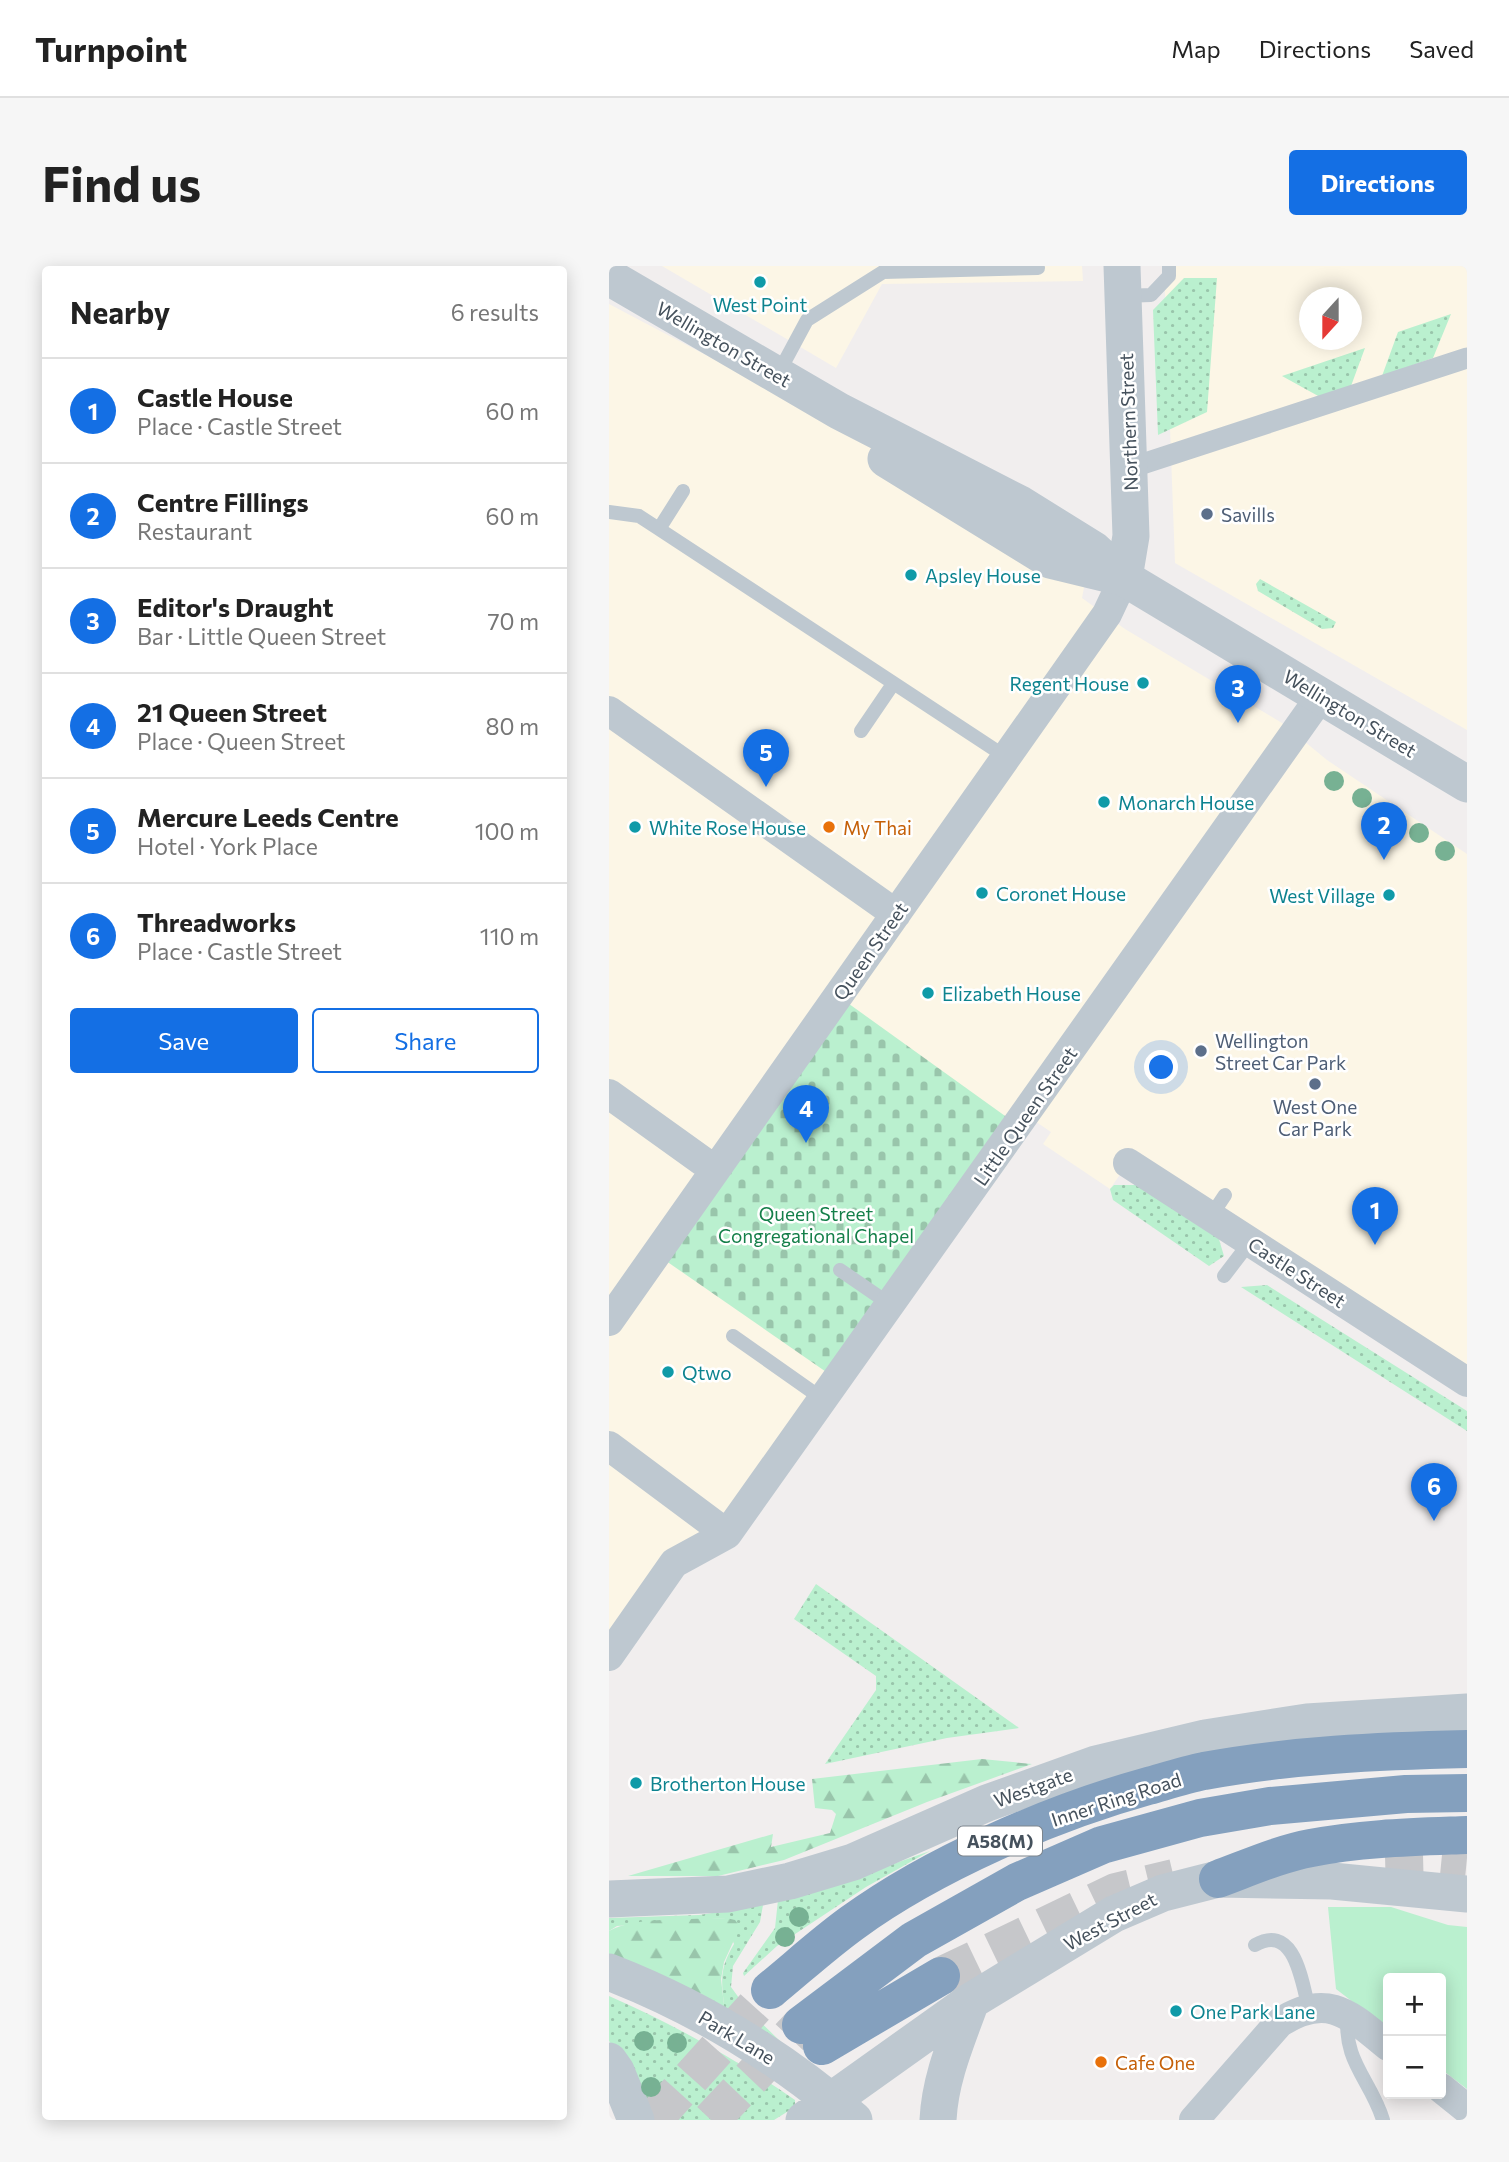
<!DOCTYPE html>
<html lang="en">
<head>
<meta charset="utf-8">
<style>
	body { margin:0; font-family:Commissioner,sans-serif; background:#f6f6f6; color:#222 }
	.controls { position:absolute; right:21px; bottom:21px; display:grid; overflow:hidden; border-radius:7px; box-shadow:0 4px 18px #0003 }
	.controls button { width:63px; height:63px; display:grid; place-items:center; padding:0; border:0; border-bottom:2px solid #e0e0e0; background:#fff; color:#222; font:35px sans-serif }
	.compass { position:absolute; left:690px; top:21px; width:63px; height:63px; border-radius:50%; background:#fff; box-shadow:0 4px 18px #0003; rotate:201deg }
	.you { position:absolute; left:553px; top:802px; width:24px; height:24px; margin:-18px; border:5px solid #fff; border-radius:50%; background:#1a73e8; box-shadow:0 0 0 10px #1a73e833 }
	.badge { display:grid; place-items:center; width:46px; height:46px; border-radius:50%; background:#146fe4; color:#fff; font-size:23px; font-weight:700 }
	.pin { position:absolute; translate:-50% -58px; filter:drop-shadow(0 2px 4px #0008) }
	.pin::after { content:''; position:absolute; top:37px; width:24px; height:21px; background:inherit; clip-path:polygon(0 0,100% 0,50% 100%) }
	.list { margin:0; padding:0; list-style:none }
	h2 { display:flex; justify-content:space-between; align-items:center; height:91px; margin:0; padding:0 28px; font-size:30px }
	h2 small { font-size:23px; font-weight:400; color:#767676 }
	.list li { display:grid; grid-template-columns:46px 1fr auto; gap:21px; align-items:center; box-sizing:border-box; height:105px; padding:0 28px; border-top:2px solid #e0e0e0 }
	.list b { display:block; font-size:26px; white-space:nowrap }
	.list p { margin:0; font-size:23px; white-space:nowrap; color:#767676 }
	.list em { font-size:23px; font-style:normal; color:#767676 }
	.actions { display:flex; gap:14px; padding:21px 28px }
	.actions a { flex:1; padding:16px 0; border:2px solid #146fe4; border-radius:7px; text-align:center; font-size:24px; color:#146fe4 }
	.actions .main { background:#146fe4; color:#fff }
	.map { position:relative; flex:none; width:858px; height:1854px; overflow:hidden; border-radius:7px }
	header { display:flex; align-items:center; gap:42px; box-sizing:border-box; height:98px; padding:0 35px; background:#fff; border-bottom:2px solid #e0e0e0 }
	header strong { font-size:33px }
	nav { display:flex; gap:38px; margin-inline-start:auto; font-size:24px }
	.intro { display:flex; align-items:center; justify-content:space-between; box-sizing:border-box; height:168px; padding:0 42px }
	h1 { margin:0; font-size:49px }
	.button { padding:18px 32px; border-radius:7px; background:#146fe4; color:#fff; font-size:24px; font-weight:700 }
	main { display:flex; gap:42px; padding:0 42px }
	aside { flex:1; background:#fff; border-radius:7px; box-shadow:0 4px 18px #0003 }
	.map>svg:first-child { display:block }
</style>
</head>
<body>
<header>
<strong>Turnpoint</strong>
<nav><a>Map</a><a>Directions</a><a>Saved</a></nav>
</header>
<div class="intro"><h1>Find us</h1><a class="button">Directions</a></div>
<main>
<aside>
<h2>Nearby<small>6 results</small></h2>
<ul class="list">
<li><span class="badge">1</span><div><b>Castle House</b><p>Place · Castle Street</p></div><em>60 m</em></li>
<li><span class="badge">2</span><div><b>Centre Fillings</b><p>Restaurant</p></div><em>60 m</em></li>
<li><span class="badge">3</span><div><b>Editor's Draught</b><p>Bar · Little Queen Street</p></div><em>70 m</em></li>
<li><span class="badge">4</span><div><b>21 Queen Street</b><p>Place · Queen Street</p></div><em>80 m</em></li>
<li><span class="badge">5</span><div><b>Mercure Leeds Centre</b><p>Hotel · York Place</p></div><em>100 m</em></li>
<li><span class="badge">6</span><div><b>Threadworks</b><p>Place · Castle Street</p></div><em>110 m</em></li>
</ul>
<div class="actions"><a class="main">Save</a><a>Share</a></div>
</aside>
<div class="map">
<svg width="858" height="1854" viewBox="0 0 858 1854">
	<defs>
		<pattern id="grass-dots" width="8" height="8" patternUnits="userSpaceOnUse" patternTransform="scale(1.75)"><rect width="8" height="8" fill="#baf0cf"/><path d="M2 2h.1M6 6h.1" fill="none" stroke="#99c5ab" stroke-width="1.8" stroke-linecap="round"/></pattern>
		<pattern id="forest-firs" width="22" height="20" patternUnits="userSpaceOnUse" patternTransform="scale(1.75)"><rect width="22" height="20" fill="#baf0cf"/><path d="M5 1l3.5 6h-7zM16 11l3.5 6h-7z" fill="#99c5ab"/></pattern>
		<pattern id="cemetery-stones" width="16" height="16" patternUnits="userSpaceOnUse" patternTransform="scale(1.75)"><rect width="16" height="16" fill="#baf0cf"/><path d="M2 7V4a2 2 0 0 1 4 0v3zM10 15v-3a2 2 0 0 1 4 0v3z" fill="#99c5ab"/></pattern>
	</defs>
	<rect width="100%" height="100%" fill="#f1eeee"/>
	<path fill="#fcf6e6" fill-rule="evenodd" d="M53,0H473L474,15L273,18L227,102Z
		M555,0H858V464L566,297ZM701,32H743V74H701Z
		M0,38L205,146L477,311L473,332L516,363L673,457L718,494L858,588V1116L519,897L501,923L434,878L442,866L417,849L118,1268L65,1297L0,1381Z"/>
	<path fill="url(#grass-dots)" d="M575,12H608L598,146L549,169L544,44Z
		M842,48L824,92L773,110L789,66Z
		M756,82L742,120L711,131L673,110Z
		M651,313L727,356L724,362L713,363L649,325L647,318Z
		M505,919H531L609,970L615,990L600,1000L504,934L501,923Z
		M658,1019L858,1145V1165L632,1021Z
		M207,1318L410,1462L338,1472L216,1498L267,1424V1410L185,1353Z
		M321,1585L257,1621L168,1680L135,1710L134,1707L166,1662L169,1634L250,1610Z
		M154,1639L151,1656L124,1700L122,1721L138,1743L173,1777L109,1744L115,1739C112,1712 111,1702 125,1678L116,1652L8,1660L0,1665V1652L90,1649Z
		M0,1730C66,1759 127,1793 186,1834V1841L165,1854H43L24,1809L0,1775Z"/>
	<path fill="url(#forest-firs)" d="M373,1493L423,1498L318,1536L175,1594L109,1610H19L164,1568L162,1581L221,1567L227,1548L223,1544L206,1542L203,1513Z
		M117,1652L126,1654L131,1661L115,1696L112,1713L115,1739L113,1743L0,1694V1665C26,1650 85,1654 117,1652Z"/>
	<path fill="url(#cemetery-stones)" d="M229,730L410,860L236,1119L47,988Z"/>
	<path fill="#baf0cf" d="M719,1641H782L839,1659L858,1661V1823L832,1803V1712H779V1763L727,1723Z"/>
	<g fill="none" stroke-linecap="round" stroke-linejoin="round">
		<path stroke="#c6c7ca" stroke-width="38" stroke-dasharray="38 19" stroke-linecap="butt" d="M776,1589L817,1588L858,1592
			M332,1710L507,1626L565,1612
			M44,1854L161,1724
			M102,1854L192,1759"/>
		<path stroke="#bec8d0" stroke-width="14" d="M514,30L542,29L560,10V0
			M169,108L198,54L274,6L429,2
			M0,246L30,250L50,263L74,225
			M50,263L397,491
			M252,465L284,418
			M602,950L616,929
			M231,1004L282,1039
			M615,1010L641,976
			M124,1070L215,1134
			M646,1679C686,1656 693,1717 700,1743
			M739,1748C733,1795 762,1814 774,1854"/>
		<path stroke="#bec8d0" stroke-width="21" d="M521,202L858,92"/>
		<path stroke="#bec8d0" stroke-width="30" d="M0,445L287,648
			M0,828L106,904
			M519,897L858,1116
			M0,1055L498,348L515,312
			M0,1180L118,1268
			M0,1390L65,1297L118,1268L712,430
			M832,1822L858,1843
			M585,1854L670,1757C719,1725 741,1749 779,1780"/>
		<path stroke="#bec8d0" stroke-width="37" d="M513,0L522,270L515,312
			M0,11L230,145L411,238L485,284L515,312L858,518
			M277,193L441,294L507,310
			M0,1633L119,1628L181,1615L244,1596L378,1537L487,1498L596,1472L698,1456L858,1446
			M0,1706C90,1741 172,1791 245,1854
			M0,1795L7,1805L27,1854
			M195,1854L362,1735L505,1648L554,1627L609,1613L723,1615L858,1628
			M329,1854C331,1812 348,1774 362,1735"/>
		<path stroke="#84a0be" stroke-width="38" d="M609,1613C639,1602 670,1588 702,1582C753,1572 806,1571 858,1569
			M161,1724C188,1702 214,1678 243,1657C324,1598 442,1547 539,1520C557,1515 576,1509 595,1505C682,1489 770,1485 858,1483
			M192,1759L305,1674L408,1616L493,1579L591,1552L661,1540L797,1528L858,1527
			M213,1780L332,1710"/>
	</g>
	<g fill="#77b193">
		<circle cx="725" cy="515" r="10"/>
		<circle cx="753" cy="532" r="10"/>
		<circle cx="780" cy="549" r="10"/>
		<circle cx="810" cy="567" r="10"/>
		<circle cx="836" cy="585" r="10"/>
		<circle cx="190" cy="1651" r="10"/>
		<circle cx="176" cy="1671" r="10"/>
		<circle cx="35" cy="1775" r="10"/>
		<circle cx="68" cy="1777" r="10"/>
		<circle cx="42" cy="1821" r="10"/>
	</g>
	<g fill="#0f9aa8" stroke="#fff" stroke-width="2.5">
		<circle cx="151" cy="16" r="7"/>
		<circle cx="302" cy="309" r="7"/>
		<circle cx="534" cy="417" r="7"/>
		<circle cx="495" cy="536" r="7"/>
		<circle cx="26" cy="561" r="7"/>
		<circle cx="373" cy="627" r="7"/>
		<circle cx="780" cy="629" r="7"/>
		<circle cx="319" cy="727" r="7"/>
		<circle cx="59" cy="1106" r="7"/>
		<circle cx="27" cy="1517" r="7"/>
		<circle cx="567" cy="1745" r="7"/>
	</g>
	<g fill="#5c6f8a" stroke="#fff" stroke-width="2.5">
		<circle cx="598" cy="248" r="7"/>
		<circle cx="592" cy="785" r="7"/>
		<circle cx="706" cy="818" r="7"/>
	</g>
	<g fill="#e8710a" stroke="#fff" stroke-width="2.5">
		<circle cx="220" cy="561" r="7"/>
		<circle cx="492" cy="1796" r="7"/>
	</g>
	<g text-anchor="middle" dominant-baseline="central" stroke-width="5" stroke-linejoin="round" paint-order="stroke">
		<rect fill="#fff" stroke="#7d858d" stroke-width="2" x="349" y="1560.5" width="84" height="29" rx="5"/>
		<g font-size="18" font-weight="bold" fill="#45515c">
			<text x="391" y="1575">A58(M)</text>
		</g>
		<g font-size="19" fill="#0d838f" stroke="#fff" text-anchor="start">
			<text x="151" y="38" text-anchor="middle">West Point</text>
			<text x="316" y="309">Apsley House</text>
			<text x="520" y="417" text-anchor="end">Regent House</text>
			<text x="509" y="536">Monarch House</text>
			<text x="40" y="561">White Rose House</text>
			<text x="387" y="627">Coronet House</text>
			<text x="766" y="629" text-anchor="end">West Village</text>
			<text x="333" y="727">Elizabeth House</text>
			<text x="73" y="1106">Qtwo</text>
			<text x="41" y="1517">Brotherton House</text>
			<text x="581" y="1745">One Park Lane</text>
		</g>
		<g font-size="19" fill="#45515c" stroke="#fff">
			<text transform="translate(115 78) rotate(30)">Wellington Street</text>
			<text transform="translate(519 156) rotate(-92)">Northern Street</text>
			<text transform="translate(741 447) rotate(31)">Wellington Street</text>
			<text transform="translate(261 685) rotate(-55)">Queen Street</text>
			<text transform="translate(416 850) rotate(-55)">Little Queen Street</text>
			<text transform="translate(688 1006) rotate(33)">Castle Street</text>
			<text transform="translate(424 1521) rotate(-20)">Westgate</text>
			<text transform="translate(507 1533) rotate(-18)">Inner Ring Road</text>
			<text transform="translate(501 1655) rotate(-28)">West Street</text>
			<text transform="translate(128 1771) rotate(31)">Park Lane</text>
		</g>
		<g font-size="19" fill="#4e5e75" stroke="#fff" text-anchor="start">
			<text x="612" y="248">Savills</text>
			<text x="606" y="774">Wellington<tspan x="606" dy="22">Street Car Park</tspan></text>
			<text x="706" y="840" text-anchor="middle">West One<tspan x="706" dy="22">Car Park</tspan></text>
		</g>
		<g font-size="19" fill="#c56008" stroke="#fff" text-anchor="start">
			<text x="234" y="561">My Thai</text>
			<text x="506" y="1796">Cafe One</text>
		</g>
		<g font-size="19" fill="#147f49" stroke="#fff">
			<text x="207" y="947">Queen Street<tspan x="207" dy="22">Congregational Chapel</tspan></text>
		</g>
	</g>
</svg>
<div class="controls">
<button>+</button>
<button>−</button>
</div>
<svg class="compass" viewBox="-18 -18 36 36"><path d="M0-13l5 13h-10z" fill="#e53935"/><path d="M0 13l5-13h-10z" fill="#767676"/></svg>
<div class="you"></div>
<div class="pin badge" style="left:766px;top:979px">1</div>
<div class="pin badge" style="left:775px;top:594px">2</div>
<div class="pin badge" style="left:629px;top:457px">3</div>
<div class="pin badge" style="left:197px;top:877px">4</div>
<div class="pin badge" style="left:157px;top:521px">5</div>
<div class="pin badge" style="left:825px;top:1255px">6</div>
</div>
</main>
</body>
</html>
